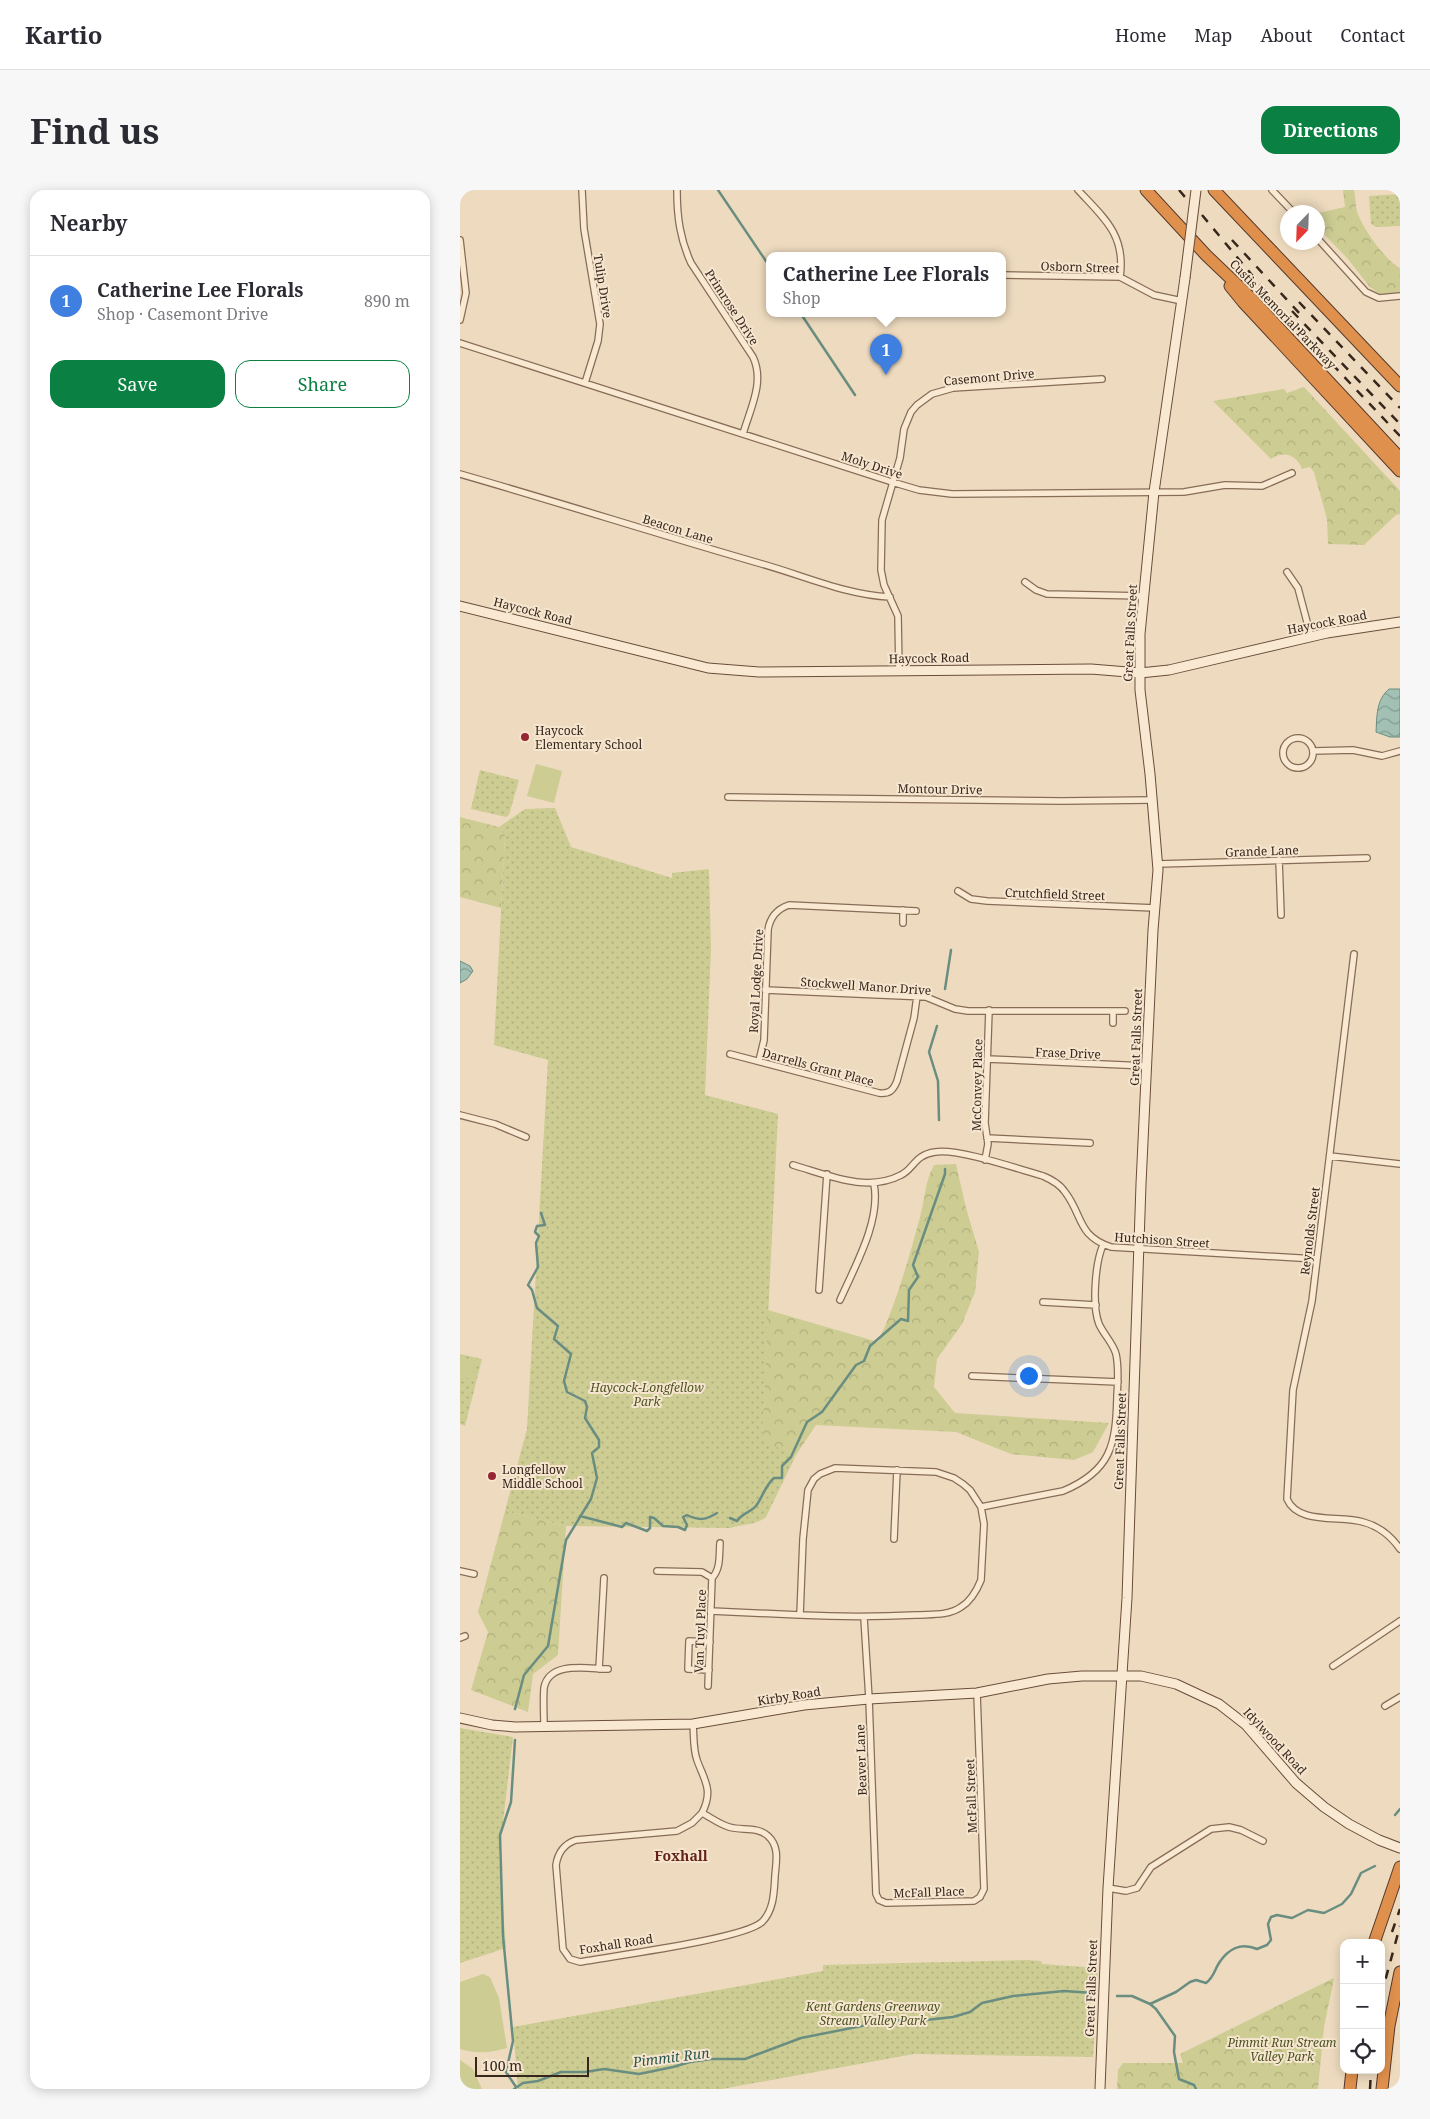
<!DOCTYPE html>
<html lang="en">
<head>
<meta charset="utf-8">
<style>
	body { margin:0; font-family:"Noto Serif",serif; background:#f7f7f7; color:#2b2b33 }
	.controls { position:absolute; right:15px; bottom:15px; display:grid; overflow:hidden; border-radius:10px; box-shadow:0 2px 12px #0003 }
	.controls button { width:45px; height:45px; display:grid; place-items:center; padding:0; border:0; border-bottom:1px solid #e1e1e2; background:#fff; color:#2b2b33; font:25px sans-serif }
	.compass { position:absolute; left:820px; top:15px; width:45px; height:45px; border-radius:50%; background:#fff; box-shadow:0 2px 12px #0003; rotate:203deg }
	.scale { position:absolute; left:15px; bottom:12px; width:114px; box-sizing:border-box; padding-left:5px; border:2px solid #36261c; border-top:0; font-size:14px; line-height:18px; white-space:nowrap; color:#36261c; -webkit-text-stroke:4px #f6e6cf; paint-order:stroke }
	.you { position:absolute; left:568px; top:1185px; width:18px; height:18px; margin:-12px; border:4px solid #fff; border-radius:50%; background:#1a73e8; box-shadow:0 0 0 8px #1a73e833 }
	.badge { display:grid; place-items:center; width:32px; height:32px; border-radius:50%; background:#0b8043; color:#fff; font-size:16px; font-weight:700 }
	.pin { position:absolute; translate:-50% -41px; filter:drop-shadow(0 1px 2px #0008) }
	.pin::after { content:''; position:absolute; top:26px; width:18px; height:15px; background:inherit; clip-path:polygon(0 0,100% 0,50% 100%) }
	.popup { position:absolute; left:306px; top:62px; width:240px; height:65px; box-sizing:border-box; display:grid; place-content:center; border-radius:10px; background:#fff; filter:drop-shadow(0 1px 4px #0005); font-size:16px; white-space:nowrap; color:#7c7c81 }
	.popup b { font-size:19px; color:#2b2b33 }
	.popup::after { content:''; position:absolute; left:50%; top:100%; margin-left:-10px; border:10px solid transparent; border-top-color:#fff }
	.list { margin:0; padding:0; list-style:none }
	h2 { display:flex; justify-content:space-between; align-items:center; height:65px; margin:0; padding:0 20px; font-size:21px }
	h2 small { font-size:16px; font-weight:400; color:#7c7c81 }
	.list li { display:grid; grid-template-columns:32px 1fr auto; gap:15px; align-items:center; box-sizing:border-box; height:90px; padding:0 20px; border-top:1px solid #e1e1e2 }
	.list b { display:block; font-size:19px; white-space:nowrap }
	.list p { margin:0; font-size:16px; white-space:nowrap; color:#7c7c81 }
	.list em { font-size:16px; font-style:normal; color:#7c7c81 }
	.actions { display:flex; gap:10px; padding:15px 20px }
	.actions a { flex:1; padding:11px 0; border:1px solid #0b8043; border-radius:15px; text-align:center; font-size:18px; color:#0b8043 }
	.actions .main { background:#0b8043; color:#fff }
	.icon { flex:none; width:28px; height:28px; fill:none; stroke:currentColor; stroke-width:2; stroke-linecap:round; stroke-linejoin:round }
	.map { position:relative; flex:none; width:940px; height:1899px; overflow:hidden; border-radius:15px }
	header { display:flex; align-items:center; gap:30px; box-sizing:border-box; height:70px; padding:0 25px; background:#fff; border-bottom:1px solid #e1e1e2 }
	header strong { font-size:24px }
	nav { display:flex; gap:28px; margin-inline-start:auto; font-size:18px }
	.intro { display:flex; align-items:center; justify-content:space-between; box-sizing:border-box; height:120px; padding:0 30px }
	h1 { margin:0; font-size:35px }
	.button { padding:12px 22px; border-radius:15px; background:#0b8043; color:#fff; font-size:18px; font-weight:700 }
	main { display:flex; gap:30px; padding:0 30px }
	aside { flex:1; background:#fff; border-radius:15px; box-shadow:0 2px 12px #0003 }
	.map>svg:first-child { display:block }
</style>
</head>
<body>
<header>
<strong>Kartio</strong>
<nav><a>Home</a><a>Map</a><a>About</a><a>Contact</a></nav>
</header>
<div class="intro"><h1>Find us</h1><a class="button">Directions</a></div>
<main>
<aside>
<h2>Nearby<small></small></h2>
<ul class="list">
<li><span class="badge" style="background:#3f7fe0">1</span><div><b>Catherine Lee Florals</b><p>Shop · Casemont Drive</p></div><em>890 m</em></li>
</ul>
<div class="actions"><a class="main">Save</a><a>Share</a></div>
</aside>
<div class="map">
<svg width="940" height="1899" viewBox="0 0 940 1899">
	<defs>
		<pattern id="grass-dots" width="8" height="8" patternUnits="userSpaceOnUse" patternTransform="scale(1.25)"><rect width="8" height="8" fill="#cccc93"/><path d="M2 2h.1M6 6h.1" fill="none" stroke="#b0af7e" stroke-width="1.8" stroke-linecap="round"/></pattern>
		<pattern id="forest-crowns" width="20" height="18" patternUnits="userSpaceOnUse" patternTransform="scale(1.25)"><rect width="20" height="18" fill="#cccc93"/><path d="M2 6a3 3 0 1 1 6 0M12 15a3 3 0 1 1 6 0" fill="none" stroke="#b0af7e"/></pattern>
		<pattern id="water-waves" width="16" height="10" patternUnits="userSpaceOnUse" patternTransform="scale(1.25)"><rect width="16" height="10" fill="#a2c0b4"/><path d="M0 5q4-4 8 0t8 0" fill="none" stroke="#859c92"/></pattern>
	</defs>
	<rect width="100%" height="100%" fill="#eedbbf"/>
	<path fill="url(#grass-dots)" d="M940,4V36L916,37L911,34L909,6Z
		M20,580L59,590L49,625L46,627L11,619Z
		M95,618L111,657L212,688V683L249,679L251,759L245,905L318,924L302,1250L336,1265L306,1327C296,1335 283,1334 270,1338L106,1336L45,1321L67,1239L88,870L34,855L45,645L39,637L65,619Z
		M0,1164L22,1169L5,1236L0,1234Z
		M0,1538L53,1547L39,1666L46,1758L0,1773Z
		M566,1770L581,1771L582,1774L638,1778L637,1793L631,1794L630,1821H636L633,1867L454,1864L262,1899H58L53,1837L363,1781V1775Z"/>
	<path fill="url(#forest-crowns)" d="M883,0H894C896,8 895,17 898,24C903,39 926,71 940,78V102L921,105L909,96L888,69L858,38V23L885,17Z
		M844,197L940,301V324L936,325L904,355L868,354L867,329L854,282L850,277L842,279C837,265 824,260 811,269L753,211L824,199L827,203Z
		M0,627L39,637L45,645L41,718L0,707Z
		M496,974L506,1018L519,1062L515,1102L502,1134L477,1169L474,1197L495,1223L649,1233L633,1262L614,1270L551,1264L496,1242L356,1235L336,1265L302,1251L308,1120L418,1152C436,1114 449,1068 460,1027C465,1009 465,991 474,975Z
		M45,1321L106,1336L98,1465L73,1484L68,1522L11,1500L28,1442L18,1422Z
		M874,1788L864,1837L858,1899H657L658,1880L663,1873H723L720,1864Z"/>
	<path fill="#cccc93" d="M76,574L102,581L94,613L67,606Z
		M0,1168L16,1172L12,1189L0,1186Z
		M23,1784L30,1787L39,1808L47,1858C30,1863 17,1864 0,1859V1792Z
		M0,1870L13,1879L22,1899H0Z"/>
	<path fill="url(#water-waves)" stroke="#698e81" d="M929,499H940V547H930L916,542C917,526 916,510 929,499Z
		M0,771L10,776L13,781L7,789L0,793Z"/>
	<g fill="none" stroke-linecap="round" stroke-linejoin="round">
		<path stroke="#698e81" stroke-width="2.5" d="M258,0L310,77
			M341,124L395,205
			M485,799L491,760
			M477,836L469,862L478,891L479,930
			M120,1326L162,1337L166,1333L187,1341L190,1338V1327L194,1328L203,1336L218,1337L225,1340L227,1335L223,1327L227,1325C239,1331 246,1330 257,1323
			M270,1328L277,1331C282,1323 290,1323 296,1316C303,1306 305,1296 314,1288H322V1276L331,1267L347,1232L362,1222L396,1175L404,1171L410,1156L441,1129L448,1131L449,1100L458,1087L453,1075L485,984V979
			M55,1519L64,1485L88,1456L106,1350L131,1309L137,1288L132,1263L139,1257V1250L125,1228L127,1217L125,1211L107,1202L104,1191L111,1164L94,1149L98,1136L77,1118L72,1100L68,1095L78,1077L76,1053L79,1046L75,1042L77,1036L85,1035L81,1023
			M55,1550L51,1612L40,1645L43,1746L53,1851L46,1882L56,1897
			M935,1625L940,1619
			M657,1806H672L690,1814L696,1819L715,1846L714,1862L719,1889L734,1895L736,1899
			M690,1814L716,1802L730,1792L736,1790L746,1793C754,1787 754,1781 759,1773C768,1759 781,1752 797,1759L807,1755L811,1750L808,1734L811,1727L817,1725L832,1728L848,1720L864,1723L882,1714L891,1704L901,1683L915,1676
			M54,1899L63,1893L78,1891L101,1882H125L144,1879L179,1884L213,1877L230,1872L251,1869H285L341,1848L432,1830L457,1831L493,1827L510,1822L522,1813L553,1806L604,1801L633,1803"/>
		<defs>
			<path id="minor" d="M122,0L124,39L140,134L138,151L125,193
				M217,0C217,27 220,49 231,73L293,167C305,192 290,219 283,244
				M618,0C644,28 666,45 660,87
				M812,0L833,22
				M858,49L906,102L919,108L940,106
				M0,50L6,103L0,130
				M542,85L660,87L694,105L722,111
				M0,153L432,292L459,300L492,304L724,302L765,295L802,296L832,283
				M0,284C101,313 201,345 302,374C345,386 386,405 430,407
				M827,382L838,398L851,447
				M565,392L576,400L587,404L684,406
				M439,481L438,426L424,395L421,380L422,330L440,268L444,239L451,222L457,215L472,204L493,198L642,189
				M823 563a15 15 0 1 1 30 0a15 15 0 1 1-30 0Z
				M853,561L893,560L922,566L940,561
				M268,607L602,611L692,610
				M819,670L821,725
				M698,674L907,668
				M498,701L511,709L527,711L695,718
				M443,733V720
				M894,764L852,1111L833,1200L827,1309C838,1335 880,1325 903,1332C918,1336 931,1346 940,1359
				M305,800L466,807L495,819L508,821H653
				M653,833V821H665
				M270,864L419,903C429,904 433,901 437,891L454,828L457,806
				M527,869L687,876
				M299,871L304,850L308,740C310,727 317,719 329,715L456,721
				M0,925L35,934L66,947
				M527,948L630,953
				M870,966L940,974
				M525,970L528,954L525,933L529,820
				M333,975C368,985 407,1003 441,985C454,979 454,965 475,962C498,958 558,979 583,986C592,990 600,994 605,1002C623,1025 617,1046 651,1057L856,1069
				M359,1100L367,984
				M380,1110C395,1076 421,1031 414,994
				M583,1112L636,1115
				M512,1186L658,1192
				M375,1278L476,1282L494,1288L503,1294L510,1300L521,1317L524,1334L521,1390C517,1400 511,1411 501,1417C488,1426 471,1424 456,1425C417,1427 380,1427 340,1425L343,1349L348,1300L354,1289L360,1284Z
				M521,1317L603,1301C651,1281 656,1255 657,1206C658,1192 659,1178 656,1164C653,1153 644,1145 639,1134C632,1116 635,1073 643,1055
				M434,1349L437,1280
				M0,1381L14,1384
				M197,1381L242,1382L252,1388
				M251,1421L340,1425
				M404,1428L409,1509L416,1704L419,1710
				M0,1448L5,1446
				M873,1476L940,1431
				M139,1479L144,1388
				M249,1480L228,1479L229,1451L250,1452
				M248,1496L252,1388C261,1379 259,1364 260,1353
				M517,1503L524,1699L520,1707
				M925,1516L940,1507
				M233,1534C234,1546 233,1559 237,1570C244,1590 254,1600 242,1623
				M84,1537C84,1524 83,1511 84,1498C89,1470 129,1479 148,1479
				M242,1623C250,1627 259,1634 269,1637C282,1641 297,1636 308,1646C320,1657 316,1672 315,1686C314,1702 314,1720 302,1732C284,1749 152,1766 120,1772L110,1769L103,1759L96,1675C98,1662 104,1654 116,1650L217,1641L232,1633Z
				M648,1698L666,1701L677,1698L691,1677L751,1639L769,1637L781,1640L803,1651
				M419,1710L426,1713L514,1711L520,1707"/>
			<path id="secondary" d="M0,416L248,478L299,482L631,479L680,483L709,480L867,443L940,432
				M0,1528L32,1535L55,1537L233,1534L344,1515L409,1509L517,1503L588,1489L622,1486H681L716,1494L759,1514L786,1535L836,1593L864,1617L889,1634L919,1650L940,1658
				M640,1899L648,1698L667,1408L681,994L693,740L698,680L690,584L680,500V444L694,302L725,88"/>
			<path id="motorway" d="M686,0L746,65L790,107L940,268
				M754,0L940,196
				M770,96L783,112L940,281
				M914,1753L940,1677
				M890,1899L892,1880
				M922,1899L929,1836L940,1782"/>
		</defs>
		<use href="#minor" stroke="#876c57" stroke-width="8"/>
		<use href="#secondary" stroke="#694d3a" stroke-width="11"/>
		<use href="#motorway" stroke="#543a2c" stroke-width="13"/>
		<use href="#minor" stroke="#f9e9d2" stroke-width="5.5"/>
		<use href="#secondary" stroke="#f9e9d2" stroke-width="9"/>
		<use href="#motorway" stroke="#e0904d" stroke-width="11"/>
		<path stroke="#36261c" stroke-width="2.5" stroke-dasharray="9 9" stroke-linecap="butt" d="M719,0L725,7
			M742,25L821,120L940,246
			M772,50L841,125
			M839,112L940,218
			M832,121L940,234
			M932,1742L940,1719
			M921,1806L940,1736
			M910,1899L911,1880"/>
		<defs>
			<path id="secondary-bridge" d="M725,88L736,0"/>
		</defs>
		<use href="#secondary-bridge" stroke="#694d3a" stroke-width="11" stroke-linecap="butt"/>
		<use href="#secondary-bridge" stroke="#f9e9d2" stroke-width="9"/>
	</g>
	<g fill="#972633" stroke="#f6e6cf" stroke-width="2">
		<circle cx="65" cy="547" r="5"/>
		<circle cx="32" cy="1286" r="5"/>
	</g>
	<g text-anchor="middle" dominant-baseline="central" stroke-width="4" stroke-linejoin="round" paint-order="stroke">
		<g font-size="12" fill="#36261c" stroke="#f6e6cf">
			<text transform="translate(620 77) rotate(2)">Osborn Street</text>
			<text transform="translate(143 96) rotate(81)">Tulip Drive</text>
			<text transform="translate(272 117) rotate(57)">Primrose Drive</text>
			<text transform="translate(823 124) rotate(46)">Custis Memorial Parkway</text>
			<text transform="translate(529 187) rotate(-5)">Casemont Drive</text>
			<text transform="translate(412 275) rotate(18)">Moly Drive</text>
			<text transform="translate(218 339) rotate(17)">Beacon Lane</text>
			<text transform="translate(73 421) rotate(14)">Haycock Road</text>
			<text transform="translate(867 432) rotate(-11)">Haycock Road</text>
			<text transform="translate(670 443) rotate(-87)">Great Falls Street</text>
			<text transform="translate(469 468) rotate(-1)">Haycock Road</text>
			<text transform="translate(480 599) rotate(1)">Montour Drive</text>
			<text transform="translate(802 661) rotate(-2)">Grande Lane</text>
			<text transform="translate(595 704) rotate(2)">Crutchfield Street</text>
			<text transform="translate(296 791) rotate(-87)">Royal Lodge Drive</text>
			<text transform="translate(406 796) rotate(4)">Stockwell Manor Drive</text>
			<text transform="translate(676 847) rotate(-88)">Great Falls Street</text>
			<text transform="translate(608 863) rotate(2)">Frase Drive</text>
			<text transform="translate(358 877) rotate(15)">Darrells Grant Place</text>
			<text transform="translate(517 895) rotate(-89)">McConvey Place</text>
			<text transform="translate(850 1041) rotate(-83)">Reynolds Street</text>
			<text transform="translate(702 1050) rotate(4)">Hutchison Street</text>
			<text transform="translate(660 1251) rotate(-88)">Great Falls Street</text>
			<text transform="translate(240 1441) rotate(-88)">Van Tuyl Place</text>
			<text transform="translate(329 1506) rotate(-9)">Kirby Road</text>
			<text transform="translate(815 1551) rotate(47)">Idylwood Road</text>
			<text transform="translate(401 1570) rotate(-92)">Beaver Lane</text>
			<text transform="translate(511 1606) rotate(-92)">McFall Street</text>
			<text transform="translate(469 1702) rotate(-2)">McFall Place</text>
			<text transform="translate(156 1754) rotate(-9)">Foxhall Road</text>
			<text transform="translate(631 1798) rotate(-88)">Great Falls Street</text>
		</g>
		<g font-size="12" fill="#36261c" stroke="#f6e6cf" text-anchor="start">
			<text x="75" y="540">Haycock<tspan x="75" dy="14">Elementary School</tspan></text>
			<text x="42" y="1279">Longfellow<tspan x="42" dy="14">Middle School</tspan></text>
		</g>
		<g font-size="12" font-style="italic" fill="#4c5322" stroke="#f6e6cf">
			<text x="187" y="1197">Haycock-Longfellow<tspan x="187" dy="14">Park</tspan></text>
			<text x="413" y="1816">Kent Gardens Greenway<tspan x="413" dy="14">Stream Valley Park</tspan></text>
			<text x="822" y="1852">Pimmit Run Stream<tspan x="822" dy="14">Valley Park</tspan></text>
		</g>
		<g font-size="14" font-weight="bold" fill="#64221b" stroke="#f6e6cf">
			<text x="221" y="1665">Foxhall</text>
		</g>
		<g font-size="14" font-style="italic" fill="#2b564f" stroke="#f6e6cf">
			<text transform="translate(211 1867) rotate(-7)">Pimmit Run</text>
		</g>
	</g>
</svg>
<div class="controls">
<button>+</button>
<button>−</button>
<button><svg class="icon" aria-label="locate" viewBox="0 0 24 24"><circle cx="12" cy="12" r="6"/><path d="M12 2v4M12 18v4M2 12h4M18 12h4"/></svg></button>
</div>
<svg class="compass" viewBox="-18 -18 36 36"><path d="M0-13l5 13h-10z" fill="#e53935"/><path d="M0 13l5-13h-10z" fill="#7c7c81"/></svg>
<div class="scale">100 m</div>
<div class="you"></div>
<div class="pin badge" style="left:426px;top:185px;background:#3f7fe0">1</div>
<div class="popup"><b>Catherine Lee Florals</b>Shop</div>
</div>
</main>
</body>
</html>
